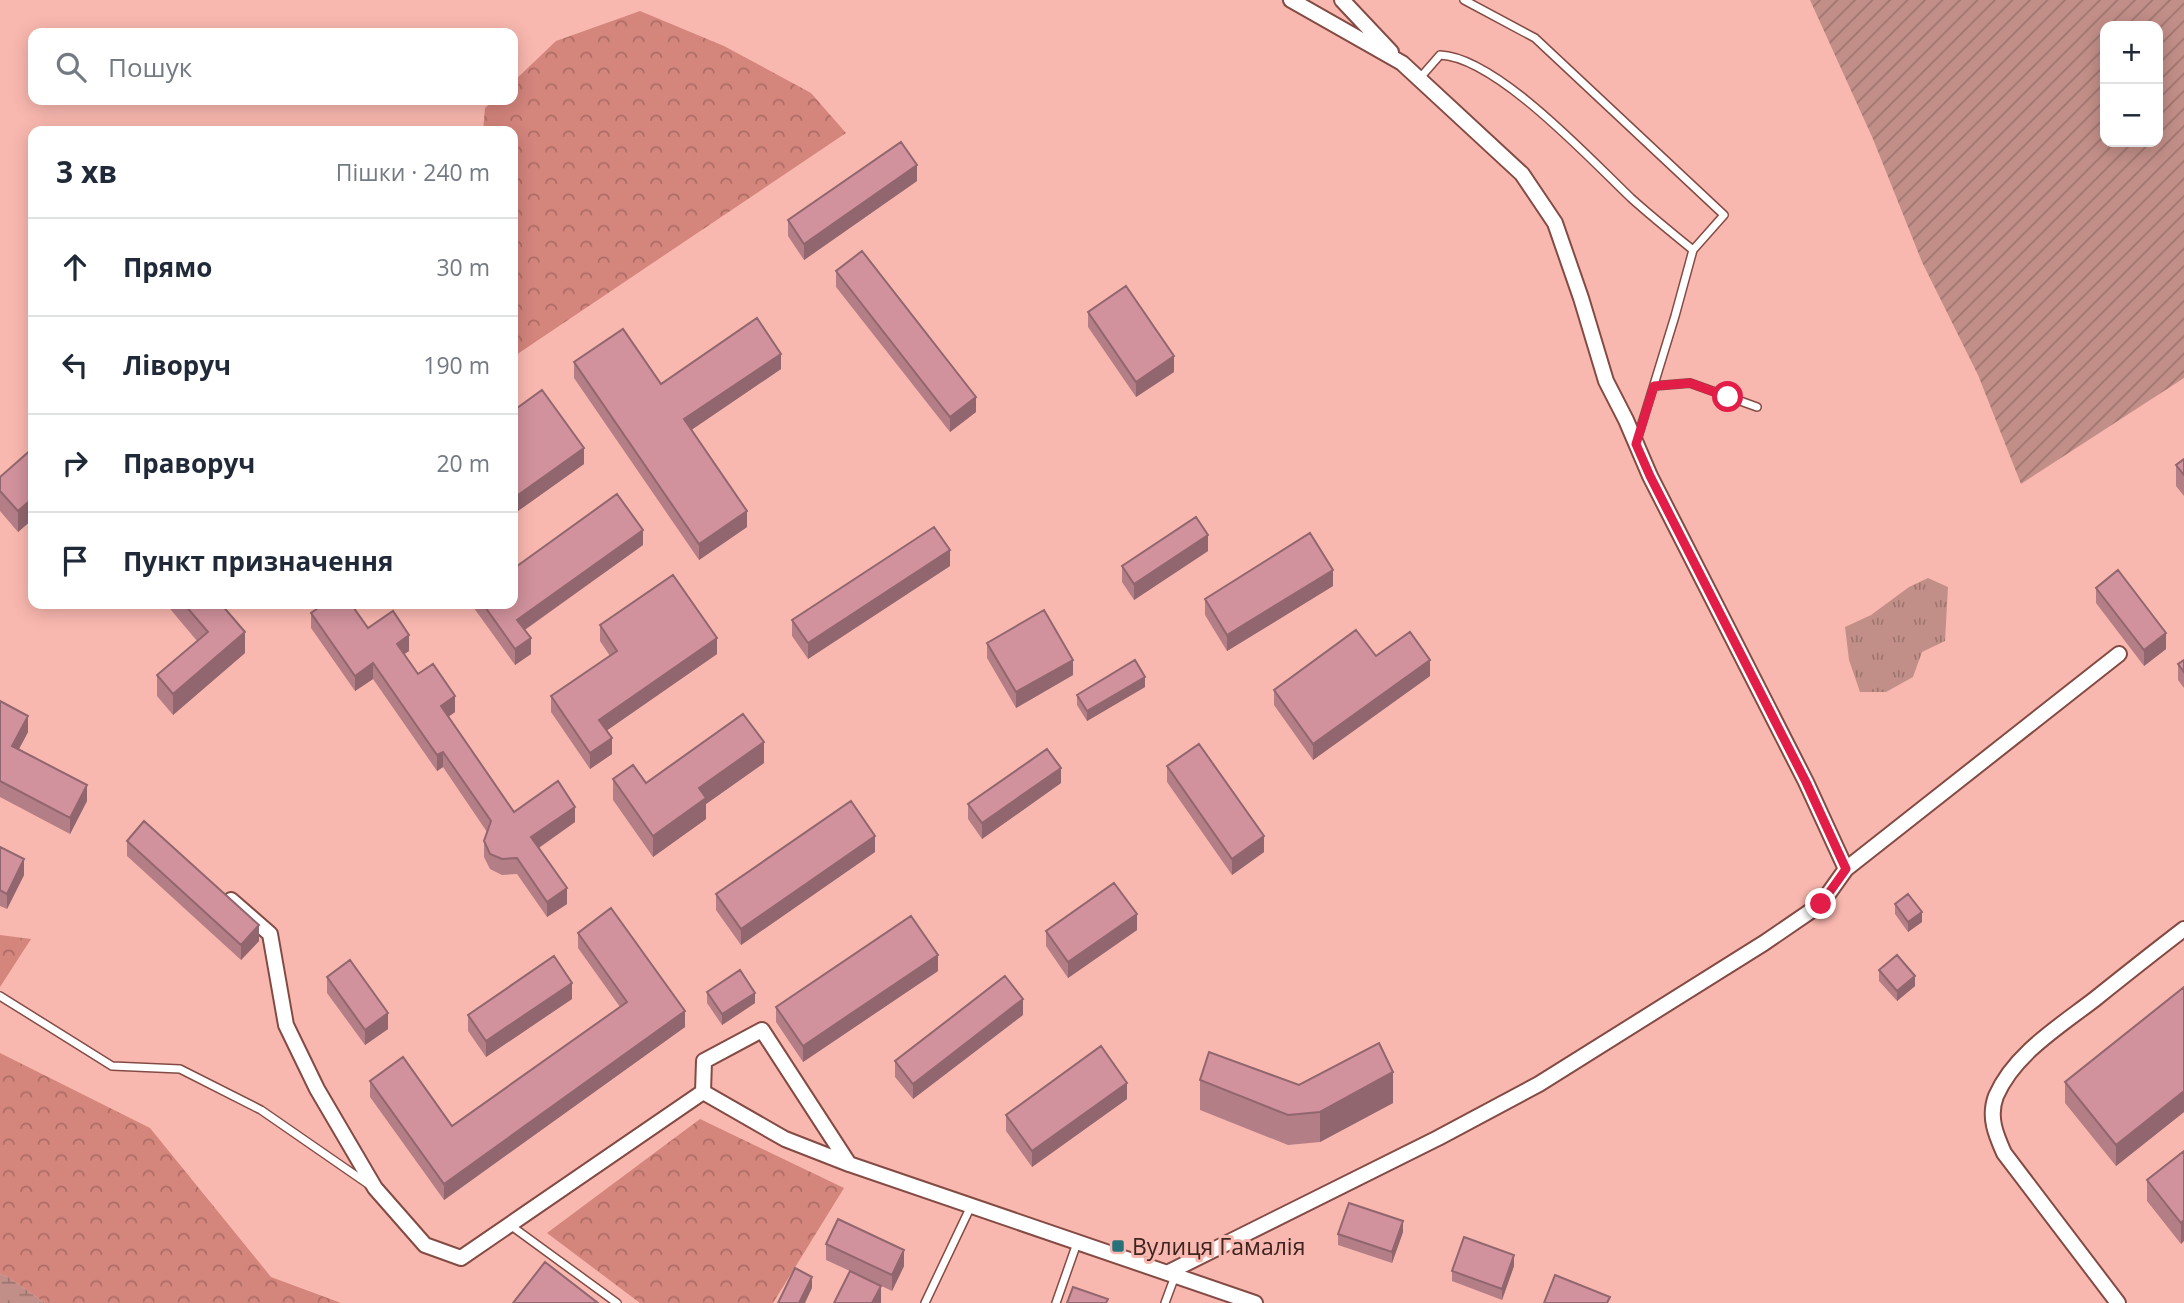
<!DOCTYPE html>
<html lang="uk">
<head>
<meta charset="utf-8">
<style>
	body { margin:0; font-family:"Open Sans",sans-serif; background:#f2f2f3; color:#1f2937 }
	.controls { position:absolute; right:21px; top:21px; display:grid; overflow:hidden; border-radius:14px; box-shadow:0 4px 18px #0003 }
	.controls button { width:63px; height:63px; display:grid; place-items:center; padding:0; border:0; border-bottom:2px solid #e0e1e3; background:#fff; color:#1f2937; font:35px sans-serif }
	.stop { position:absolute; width:21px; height:21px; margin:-16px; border:5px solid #e11d48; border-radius:50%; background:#fff }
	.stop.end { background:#e11d48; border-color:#fff; box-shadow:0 2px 7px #0008 }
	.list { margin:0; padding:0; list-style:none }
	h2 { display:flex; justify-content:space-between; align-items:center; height:91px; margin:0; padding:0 28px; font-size:30px }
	h2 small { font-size:23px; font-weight:400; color:#747a83 }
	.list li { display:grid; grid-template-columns:46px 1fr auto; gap:21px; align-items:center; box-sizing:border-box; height:98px; padding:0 28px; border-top:2px solid #e0e1e3 }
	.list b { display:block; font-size:26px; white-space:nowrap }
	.list em { font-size:23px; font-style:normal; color:#747a83 }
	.icon { flex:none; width:38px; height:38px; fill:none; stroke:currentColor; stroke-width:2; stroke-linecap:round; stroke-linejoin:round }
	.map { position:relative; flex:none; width:2184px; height:1303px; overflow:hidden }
	.search { position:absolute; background:#fff; box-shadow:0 4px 18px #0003; left:28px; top:28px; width:490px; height:77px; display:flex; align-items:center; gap:18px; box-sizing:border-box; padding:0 24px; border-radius:14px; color:#747a83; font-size:26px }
	.panel { position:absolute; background:#fff; box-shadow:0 4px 18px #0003; left:28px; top:126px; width:490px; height:483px; border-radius:14px }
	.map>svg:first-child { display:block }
</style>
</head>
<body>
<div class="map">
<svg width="2184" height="1303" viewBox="0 0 2184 1303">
	<defs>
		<pattern id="grass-tufts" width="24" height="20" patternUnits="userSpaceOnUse" patternTransform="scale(1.75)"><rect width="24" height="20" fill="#c28f88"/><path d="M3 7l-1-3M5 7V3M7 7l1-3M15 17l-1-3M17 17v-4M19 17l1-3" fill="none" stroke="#9f756f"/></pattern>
		<pattern id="forest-crowns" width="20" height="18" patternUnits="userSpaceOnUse" patternTransform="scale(1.75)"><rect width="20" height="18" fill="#d4857c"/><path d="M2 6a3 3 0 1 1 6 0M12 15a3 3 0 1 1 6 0" fill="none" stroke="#ad6d65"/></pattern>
		<pattern id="wetland-marsh" width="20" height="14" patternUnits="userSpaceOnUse" patternTransform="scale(1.75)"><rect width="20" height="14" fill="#c28f88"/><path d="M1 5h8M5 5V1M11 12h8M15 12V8" fill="none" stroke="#9f756f"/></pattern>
		<pattern id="garden-furrows" width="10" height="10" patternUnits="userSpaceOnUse" patternTransform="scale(1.75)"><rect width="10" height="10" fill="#c28f88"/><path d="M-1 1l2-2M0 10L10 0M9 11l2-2" fill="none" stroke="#9f756f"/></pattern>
	</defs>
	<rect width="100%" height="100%" fill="#f9b8af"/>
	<path fill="url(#grass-tufts)" d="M1928,578L1948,587L1945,641L1922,652L1913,677L1886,692H1860L1849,660L1845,627L1871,615L1909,587Z"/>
	<path fill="url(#forest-crowns)" d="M640,11L724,46L811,93L846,133L513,357V131H483L485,108L494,100H513V82L556,41Z
		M0,935L31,939L0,987Z
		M0,1053L150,1128L271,1277L341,1303H45L8,1277L0,1274Z
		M700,1119L844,1188L773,1303H640L547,1233Z"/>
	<path fill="url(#wetland-marsh)" d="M0,1274L8,1277L45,1303H0Z"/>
	<path fill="url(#garden-furrows)" fill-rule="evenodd" d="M1810,0H2184V378L2021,484L1978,375L1922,262L1873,139ZM2105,26H2158V142H2105Z"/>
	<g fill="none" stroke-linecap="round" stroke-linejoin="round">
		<defs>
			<path id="service" d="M1464,0L1535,38L1724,215L1693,250L1675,316L1637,440
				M1419,79L1440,55C1496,57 1590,159 1631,198C1651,216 1672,233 1693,250
				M1654,386L1690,383L1757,407
				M0,996L112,1066L180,1069L261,1110L368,1184
				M510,1225L617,1303
				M925,1303L971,1206
				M1056,1303L1077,1243
				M1165,1303L1175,1276"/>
			<path id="minor" d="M1291,0L1402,63L1522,174L1555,223L1581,298L1606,381L1626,420L1650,476L1806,782L1846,869
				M1342,0L1391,52
				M231,900L270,934L286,1025L317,1089L375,1188L425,1245L461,1258L703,1092
				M849,1164L785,1139L703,1092L704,1061L762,1030L849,1164L1255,1303
				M1167,1273L1438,1138L1539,1084L1764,943L1821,904L1846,869L2119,654
				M2118,1303L2004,1153C1996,1135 1988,1117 1996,1096C2014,1054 2060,1026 2095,999C2125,975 2154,952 2184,929"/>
		</defs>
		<use href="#service" stroke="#834b44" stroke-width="10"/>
		<use href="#minor" stroke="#834b44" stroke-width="18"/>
		<use href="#service" stroke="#fff" stroke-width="7"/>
		<use href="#minor" stroke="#fff" stroke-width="14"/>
	</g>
	<path fill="#b47e87" d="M917,181L804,260L788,236V220Z
		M836,271L976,412L950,432L836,287Z
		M1088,312L1174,372L1136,397L1088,327Z
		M574,362L661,384L781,369L691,430L747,527L699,560L574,378Z
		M513,411L584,464L518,511L513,504Z
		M33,448V519L18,532L0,511V477Z
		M2184,459V496L2176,486V465Z
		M643,545L525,630L531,654L515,665L471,604H513Z
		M1208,551L1134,600L1122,582V566Z
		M950,566L808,659L792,636V620Z
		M1333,586L1227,651L1205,615V599Z
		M2096,588L2166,649L2144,666L2096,603Z
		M166,604H221L245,653L173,715L157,696V675L197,641Z
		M311,613L368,628L409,651L404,654L418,674L455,712L448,717L514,812L575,822L539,848L567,904L547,917L517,874L502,875L490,869L484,857V841L487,832L443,767L437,771L373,679L355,691L311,628Z
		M600,625L717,654L607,730L612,754L590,769L551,712V696L610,656L600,641Z
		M987,643L1073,675L1016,708L987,658Z
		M1376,656L1430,676L1313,760L1274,705V690Z
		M2184,660V688L2178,680V664Z
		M1145,687L1087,721L1077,705V695Z
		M0,701L28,732L19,749L87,801L70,834L0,797Z
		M764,763L706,804V819L653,857L613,800V779L646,783Z
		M1167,766L1264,852L1232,875L1167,782Z
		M1061,783L982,839L968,819V804Z
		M127,841L259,941L241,960L127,856Z
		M0,847L24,875L7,909L0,906Z
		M875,852L741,945L716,910V894Z
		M1895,904L1922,922L1908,932L1895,914Z
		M1137,930L1068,978L1046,946V931Z
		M578,933L685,1027L444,1200L370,1097V1081L452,1126L620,1007L578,948Z
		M1879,970L1915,986L1897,1001L1879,981Z
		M938,971L803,1062L776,1022V1007Z
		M327,977L388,1029L365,1045L327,993Z
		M2184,987V1112L2116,1166L2065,1103V1082Z
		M707,992L755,1003L722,1025L707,1003Z
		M572,999L486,1057L468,1031V1015Z
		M1023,1015L913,1099L895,1077V1061Z
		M1200,1080L1299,1085L1393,1103L1320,1142L1288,1145L1200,1110Z
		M1127,1099L1032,1167L1006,1131V1115Z
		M2184,1151L2181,1244L2147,1201V1180Z
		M1403,1232L1392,1263L1338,1245V1234Z
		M826,1244L904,1266L892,1291L871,1281L881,1303L850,1271L826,1260Z
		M1514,1266L1502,1300L1452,1281V1271Z"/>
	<path fill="#92666e" d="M917,165V181L804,260V244Z
		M781,354V369L684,435V419Z
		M1174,356V372L1136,397V382Z
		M976,397V412L950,432V417Z
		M584,448V464L518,511V495Z
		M33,498V519L18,532V511Z
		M747,511V527L699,560V544Z
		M643,530V545L517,635V620Z
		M1208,535V551L1134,600V584Z
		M950,550V566L808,659V643Z
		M1333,570V586L1227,651V635Z
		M245,632V653L173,715V694Z
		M2166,633V649L2144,666V650Z
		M409,635V651L397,659V644Z
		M531,638V654L515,665V649Z
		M717,638V654L599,736V720Z
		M1073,660V675L1016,708V692Z
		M1430,660V676L1313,760V744Z
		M373,663V679L355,691V676Z
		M1145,677V687L1087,721V711Z
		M455,696V712L441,722V706Z
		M28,716V732L12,762V746Z
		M612,738V754L590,769V753Z
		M764,742V763L706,804V819L653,857V836L699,788Z
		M443,752V767L437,771V755Z
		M1061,768V783L982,839V823Z
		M87,785V801L70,834V818Z
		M575,807V822L531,853V837Z
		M875,836V852L741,945V929Z
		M1264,836V852L1232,875V859Z
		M24,859V875L7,909V894Z
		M567,888V904L547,917V902Z
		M1922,912V922L1908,932V922Z
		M1137,914V930L1068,978V962Z
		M259,925V941L241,960V945Z
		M938,955V971L803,1062V1046Z
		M1915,976V986L1897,1001V991Z
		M572,983V999L486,1057V1041Z
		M755,993V1003L722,1025V1014Z
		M1023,999V1015L913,1099V1084Z
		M685,1011V1027L444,1200V1184Z
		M388,1013V1029L365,1045V1030Z
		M1393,1072V1103L1320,1142V1112Z
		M1127,1083V1099L1032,1167V1151Z
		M2184,1091V1112L2116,1166V1145Z
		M2184,1220V1241L2181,1244V1223Z
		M1403,1221V1232L1392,1263V1252Z
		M904,1250V1266L892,1291V1275Z
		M1514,1255V1266L1502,1300V1289Z
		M812,1277V1288L805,1303H799Z
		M881,1286V1303H872Z"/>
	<path fill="#d1929d" stroke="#92666e" stroke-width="2" d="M901,142L917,165L804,244L788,220Z
		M862,251L976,397L950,417L836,271Z
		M1126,286L1174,356L1136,382L1088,312Z
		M757,318L781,354L684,419L747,511L699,544L574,362L623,329L661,384Z
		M542,390L584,448L518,495L513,488V411Z
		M33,448V498L18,511L0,491V477Z
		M2184,459V475L2176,465Z
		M617,494L643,530L517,620L531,638L515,649L483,604H513V569Z
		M1196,517L1208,535L1134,584L1122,566Z
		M934,527L950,550L808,643L792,620Z
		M1310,533L1333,570L1227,635L1205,599Z
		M2118,570L2166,633L2144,650L2096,588Z
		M673,575L717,638L599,720L612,738L590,753L551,696L617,651L600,625Z
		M184,604H221L245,632L173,694L157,675L208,632Z
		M324,604H351L368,628L393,611L409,635L397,644L418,674L433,664L455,696L441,706L514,812L558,781L575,807L531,837L567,888L547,902L517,858L502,859L490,854L484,841L491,821L443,752L437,755L373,663L355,676L311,613Z
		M1044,610L1073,660L1016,692L987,643Z
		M1356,630L1376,656L1410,632L1430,660L1313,744L1274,690Z
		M1135,660L1145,677L1087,711L1077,695Z
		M2184,660V672L2178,664Z
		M0,701L28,716L12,746L87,785L70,818L0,781Z
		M743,714L764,742L699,788L706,798L653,836L613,779L633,765L646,783Z
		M1199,744L1264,836L1232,859L1167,766Z
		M1047,749L1061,768L982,823L968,804Z
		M851,801L875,836L741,929L716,894Z
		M144,821L259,925L241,945L127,841Z
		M0,847L24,859L7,894L0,890Z
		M1114,883L1137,914L1068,962L1046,931Z
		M1908,894L1922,912L1908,922L1895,904Z
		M611,908L685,1011L444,1184L370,1081L403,1057L452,1126L627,1002L578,933Z
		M911,916L938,955L803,1046L776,1007Z
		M1897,955L1915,976L1897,991L1879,970Z
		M554,956L572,983L486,1041L468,1015Z
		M350,960L388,1013L365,1030L327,977Z
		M740,970L755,993L722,1014L707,992Z
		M1005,976L1023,999L913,1084L895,1061Z
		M2184,987V1091L2116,1145L2065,1082Z
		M1379,1043L1393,1072L1320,1112L1288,1115L1200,1080L1209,1052L1299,1085Z
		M1101,1046L1127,1083L1032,1151L1006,1115Z
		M2184,1151V1220L2181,1223L2147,1180Z
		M1349,1203L1403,1221L1392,1252L1338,1234Z
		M838,1219L904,1250L892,1275L826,1244Z
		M1464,1237L1514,1255L1502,1289L1452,1271Z
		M545,1262L598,1303H513Z
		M795,1268L812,1277L799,1303H778Z
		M850,1271L881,1286L872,1303H834Z
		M1555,1275L1610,1297L1607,1303H1544Z
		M1073,1287L1108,1299L1106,1303H1067Z"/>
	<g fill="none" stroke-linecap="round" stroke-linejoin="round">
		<path stroke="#e11d48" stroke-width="9" d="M1728,397L1690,383L1654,386L1636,444L1650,476L1806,782L1846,869L1821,904"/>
	</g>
	<rect fill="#28717a" stroke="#f9b8af" stroke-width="2.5" x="1111" y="1239" width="14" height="14" rx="3.5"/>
	<g text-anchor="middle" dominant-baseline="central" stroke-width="6" stroke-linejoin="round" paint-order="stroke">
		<g font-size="23" fill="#3d2421" stroke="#f9b8af" text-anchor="start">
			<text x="1132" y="1246">Вулиця Гамалія</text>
		</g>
	</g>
</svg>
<div class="controls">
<button>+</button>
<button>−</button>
</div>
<div class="stop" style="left:1728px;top:397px"></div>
<div class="stop end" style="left:1821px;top:904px"></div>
<div class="search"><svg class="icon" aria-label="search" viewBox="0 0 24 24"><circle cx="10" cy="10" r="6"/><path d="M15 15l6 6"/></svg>Пошук</div>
<section class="panel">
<h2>3 хв<small>Пішки · 240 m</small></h2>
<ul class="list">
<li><svg class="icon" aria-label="ahead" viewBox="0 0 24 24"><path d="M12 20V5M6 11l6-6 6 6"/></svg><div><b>Прямо</b></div><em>30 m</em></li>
<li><svg class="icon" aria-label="left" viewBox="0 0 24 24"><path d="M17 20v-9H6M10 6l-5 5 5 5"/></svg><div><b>Ліворуч</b></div><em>190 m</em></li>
<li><svg class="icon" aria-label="right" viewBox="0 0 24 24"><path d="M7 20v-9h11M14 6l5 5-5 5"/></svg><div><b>Праворуч</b></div><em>20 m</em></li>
<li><svg class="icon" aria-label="arrive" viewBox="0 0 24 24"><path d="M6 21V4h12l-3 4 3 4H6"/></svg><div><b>Пункт призначення</b></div></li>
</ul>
</section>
</div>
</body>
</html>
